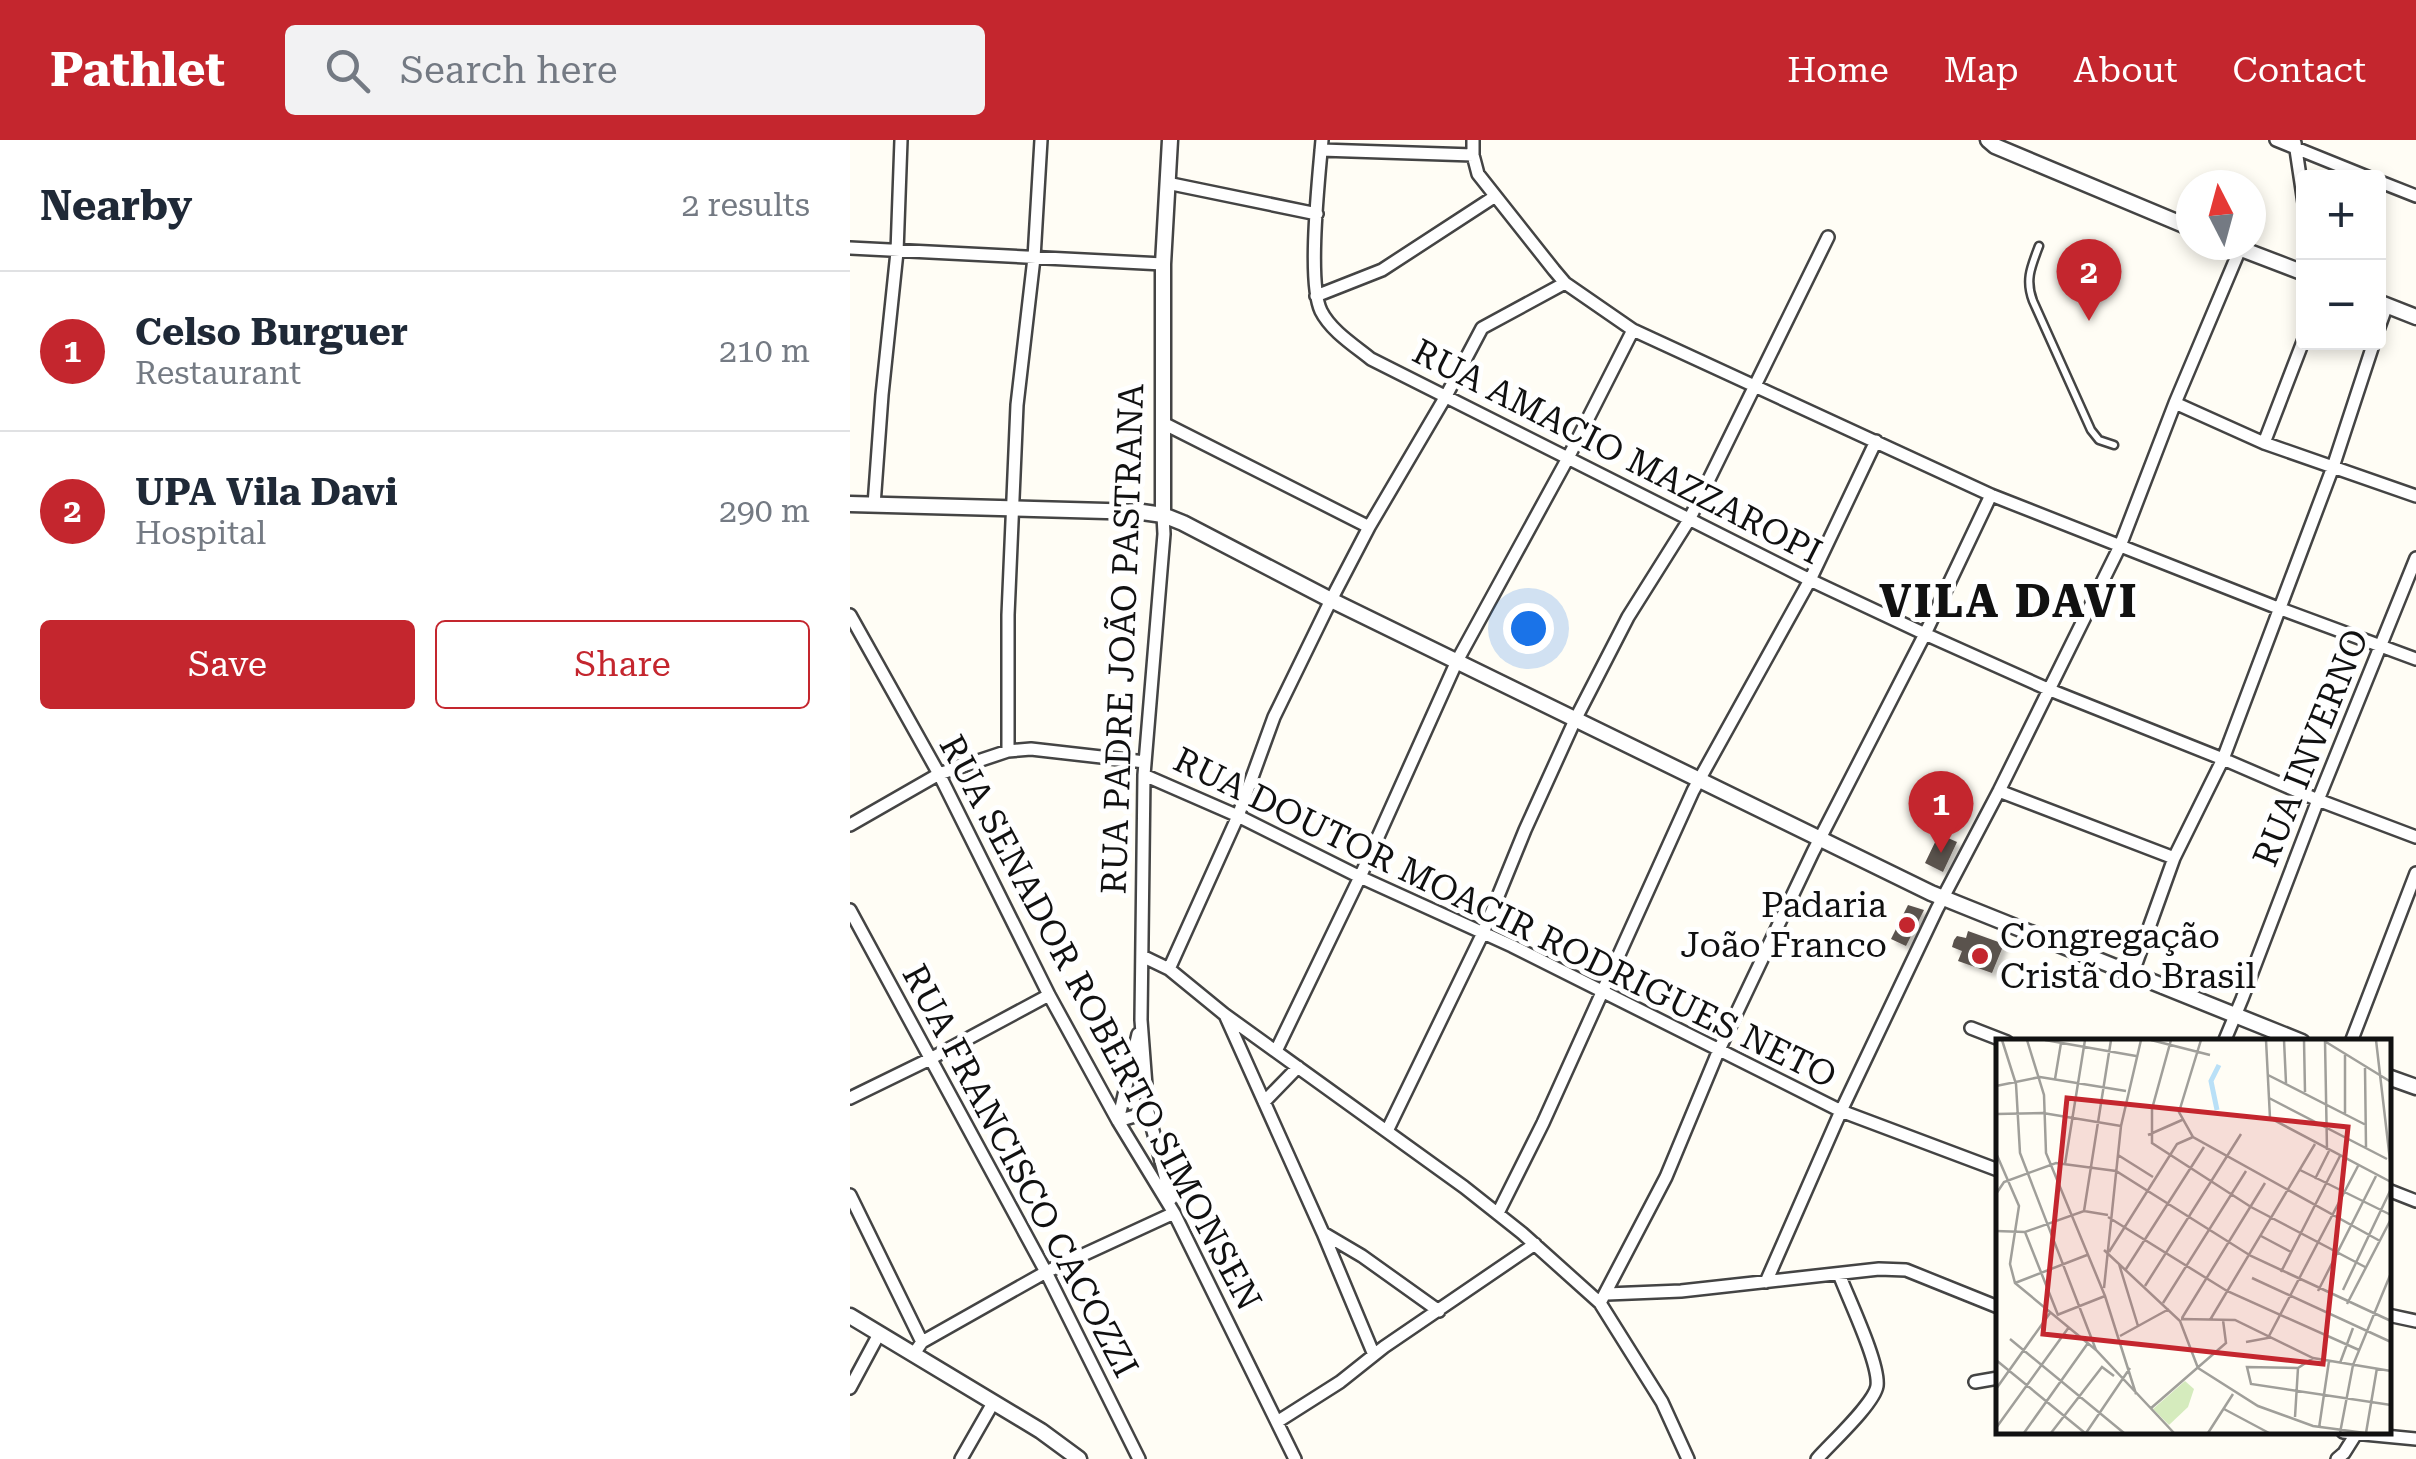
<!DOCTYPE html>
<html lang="en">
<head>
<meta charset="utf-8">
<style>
	body { margin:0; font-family:"Roboto Serif",serif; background:#f2f2f3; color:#1f2937 }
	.controls { position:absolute; right:30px; top:30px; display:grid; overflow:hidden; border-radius:10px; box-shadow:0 5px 15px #0003 }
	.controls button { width:90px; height:90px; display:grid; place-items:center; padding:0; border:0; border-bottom:2px solid #e0e1e3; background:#fff; color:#1f2937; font:50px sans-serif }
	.compass { position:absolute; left:1326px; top:30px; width:90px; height:90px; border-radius:50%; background:#fff; box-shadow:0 5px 15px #0003; rotate:354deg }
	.you { position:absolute; left:678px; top:488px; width:35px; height:35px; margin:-25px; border:8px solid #fff; border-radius:50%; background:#1a73e8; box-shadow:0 0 0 15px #1a73e833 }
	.badge { display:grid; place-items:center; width:65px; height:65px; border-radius:50%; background:#c4262e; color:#fff; font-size:32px; font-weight:700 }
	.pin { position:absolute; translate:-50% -82px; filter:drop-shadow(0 2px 5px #0008) }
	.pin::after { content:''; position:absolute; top:52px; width:35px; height:30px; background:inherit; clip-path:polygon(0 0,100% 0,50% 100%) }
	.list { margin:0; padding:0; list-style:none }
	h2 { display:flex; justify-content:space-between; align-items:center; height:130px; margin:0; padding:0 40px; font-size:42px }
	h2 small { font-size:32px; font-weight:400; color:#747a83 }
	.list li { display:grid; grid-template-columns:65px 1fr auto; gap:30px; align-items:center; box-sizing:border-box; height:160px; padding:0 40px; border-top:2px solid #e0e1e3 }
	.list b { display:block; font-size:38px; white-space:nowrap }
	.list p { margin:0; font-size:32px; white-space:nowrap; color:#747a83 }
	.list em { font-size:32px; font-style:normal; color:#747a83 }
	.actions { display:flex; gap:20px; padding:30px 40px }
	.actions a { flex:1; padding:22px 0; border:2px solid #c4262e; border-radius:10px; text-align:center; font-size:35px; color:#c4262e }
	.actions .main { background:#c4262e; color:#fff }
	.icon { flex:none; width:55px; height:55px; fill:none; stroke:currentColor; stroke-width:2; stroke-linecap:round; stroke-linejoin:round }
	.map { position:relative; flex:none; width:1566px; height:1319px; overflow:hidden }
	header { display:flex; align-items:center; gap:60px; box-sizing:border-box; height:140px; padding:0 50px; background:#c4262e; color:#fff }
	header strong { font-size:48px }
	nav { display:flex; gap:55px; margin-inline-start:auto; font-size:35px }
	.search { width:700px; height:90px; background:#f2f2f3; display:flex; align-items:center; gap:25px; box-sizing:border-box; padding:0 35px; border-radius:10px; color:#747a83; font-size:38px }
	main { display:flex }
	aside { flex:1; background:#fff }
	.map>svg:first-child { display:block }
</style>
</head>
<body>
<header>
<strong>Pathlet</strong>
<div class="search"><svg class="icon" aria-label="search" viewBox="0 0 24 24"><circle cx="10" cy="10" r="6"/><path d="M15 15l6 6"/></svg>Search here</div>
<nav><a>Home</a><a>Map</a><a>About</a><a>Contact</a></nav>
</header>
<main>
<aside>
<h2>Nearby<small>2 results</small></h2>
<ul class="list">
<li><span class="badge">1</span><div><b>Celso Burguer</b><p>Restaurant</p></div><em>210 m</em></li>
<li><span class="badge">2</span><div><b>UPA Vila Davi</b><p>Hospital</p></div><em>290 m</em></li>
</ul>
<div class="actions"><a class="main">Save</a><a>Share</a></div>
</aside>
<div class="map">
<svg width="1566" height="1319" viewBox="0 0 1566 1319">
	<defs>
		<filter id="shadow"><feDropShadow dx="4.5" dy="4.5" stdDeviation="2.5" flood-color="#0004"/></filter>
	</defs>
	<rect width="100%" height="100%" fill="#fffdf5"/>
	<path fill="#5a524d" filter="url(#shadow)" d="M1089,694L1107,702L1093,732L1075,723Z
		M1058,765L1074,770L1056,806L1041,799Z
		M1118,791L1154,804L1142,833L1108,821L1112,811L1102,807L1104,800L1107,796L1116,798Z"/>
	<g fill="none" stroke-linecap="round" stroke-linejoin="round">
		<defs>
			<path id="service" d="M1189,106C1181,127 1175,140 1183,161L1241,290L1249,300L1264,305"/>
			<path id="minor" d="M472,0C469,36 457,142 471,171C481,191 505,206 521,219L960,440L1075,494L1200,550L1373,619L1468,660L1566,697
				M623,0V15L628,34L704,130L715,143L783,190L1141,355L1428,468L1566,519
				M1426,0L1520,38
				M1445,3L1454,63
				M471,10L623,15
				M1528,41L1566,56
				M317,43L467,74
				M0,108L313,124
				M466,156L532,130L644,57
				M1528,190L1537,165
				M1325,263L1414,303L1566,356
				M313,283L519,387
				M1414,303L1454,199
				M24,365L32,255L47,112L51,0
				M313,375L314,394L294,635L291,880L298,972L321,1059
				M0,475L89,634L199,855L268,981L324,1073L445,1319
				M158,611V475L167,265L184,118L191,0
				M294,635L388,676L510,737L662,806L991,971L1148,1030
				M1149,651L1324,718
				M0,685L89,634L158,611L181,609L295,622
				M0,770L196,1132L289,1319
				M292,816L319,829L374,874L614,1047L672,1093L750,1163L812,1262L838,1319
				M319,829L388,676L424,577L481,460L519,387L596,256L632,188L715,143
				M1282,835L1324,718L1373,619L1483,327L1524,202
				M376,877L473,1093L524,1215
				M1121,888L1157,902
				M1374,902L1392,859L1468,660L1566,418
				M1501,902L1566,733
				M426,911L510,737L607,521L718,318L783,190
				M0,958L80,919L199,855
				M414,962L448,927
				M268,981L288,894
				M268,981L298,972
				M537,991L633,793L675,690L725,580L778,477L839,380L978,97
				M1538,1050L1566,1061
				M0,1055L72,1202
				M648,1073L693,983L843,651L960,440L1026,301
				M473,1093L512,1116L589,1171
				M916,1142L991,971L1087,769L1149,651L1270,406L1325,263L1390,109
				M757,1154L831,1151L1029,1129L1056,1130L1148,1167
				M750,1163L816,1037L868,912L963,712L1075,494L1141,355
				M1538,1175L1566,1181
				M63,1215L72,1202L196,1132L324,1073
				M1125,1242L1148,1238
				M0,1248L29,1194
				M427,1282L490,1242L534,1207L685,1104
				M1493,1292L1566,1299
				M111,1319L143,1263
				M967,1319C980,1304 1024,1264 1027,1246C1030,1224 998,1158 989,1134
				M1487,1319L1494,1313L1506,1294"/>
			<path id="tertiary" d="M1138,0L1145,6L1341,88
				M1381,105L1454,133
				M1528,162L1566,177
				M0,364L292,372L313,375L333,383L481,460L1081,753L1452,902
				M313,375V124L320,0
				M1538,937L1566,947
				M0,1176L191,1291L229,1319"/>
		</defs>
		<use href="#service" stroke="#444" stroke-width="11"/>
		<use href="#minor" stroke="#444" stroke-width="16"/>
		<use href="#tertiary" stroke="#444" stroke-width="19"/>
		<use href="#service" stroke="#fff" stroke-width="6"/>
		<use href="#minor" stroke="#fff" stroke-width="11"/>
		<use href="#tertiary" stroke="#fff" stroke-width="14"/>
	</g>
	<g fill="#c4262e" stroke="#fff" stroke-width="4">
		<circle cx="1057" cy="785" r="10"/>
		<circle cx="1130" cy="816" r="10"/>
	</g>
	<g text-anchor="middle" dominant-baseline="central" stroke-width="10" stroke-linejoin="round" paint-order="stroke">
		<g font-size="35" fill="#111" stroke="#fff">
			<text transform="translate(767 312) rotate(27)">RUA AMACIO MAZZAROPI</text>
			<text transform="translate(273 499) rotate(-88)">RUA PADRE JOÃO PASTRANA</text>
			<text transform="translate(1461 608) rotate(-68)">RUA INVERNO</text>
			<text transform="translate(655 778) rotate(26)">RUA DOUTOR MOACIR RODRIGUES NETO</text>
			<text transform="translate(250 883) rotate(62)">RUA SENADOR ROBERTO SIMONSEN</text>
			<text transform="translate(170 1031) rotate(62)">RUA FRANCISCO CACOZZI</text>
		</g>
		<g font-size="35" fill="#111" stroke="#fff" text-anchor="end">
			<text x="1037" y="765">Padaria<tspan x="1037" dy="40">João Franco</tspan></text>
			<text x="1150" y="796" text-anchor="start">Congregação<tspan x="1150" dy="40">Cristã do Brasil</tspan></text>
		</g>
		<g font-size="45" font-weight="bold" letter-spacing="2.5" fill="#111" stroke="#fff">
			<text x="1159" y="461">VILA DAVI</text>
		</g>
	</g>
	<g transform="translate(1146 899)">
		<rect width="395" height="395" fill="#fffdf5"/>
		<path d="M189,342L198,350L192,368L173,386L157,370Z" fill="#d5ebbd"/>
		<path fill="none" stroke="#b9e0f7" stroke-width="5" d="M221,71L215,42L223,26"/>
		<path fill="none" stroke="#a09f9a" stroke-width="2.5" d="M6,1L20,45L24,114L100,311M31,1L48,56L50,114L109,257L140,355M49,1L140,17M155,1L214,16M175,1L156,70V104L255,168L371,229M205,1L183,73L197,98L384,202M270,1L274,79L395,143M288,1L290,44M308,1L309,53M380,1L395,130M329,2L331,111M330,3L395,43M369,29L370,108M272,36L370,86M59,40L65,4M0,47L44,38L130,52M273,59L391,120M0,75L47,74L125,87M349,75V16M152,96L186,81M0,114L23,167L14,225L19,244L100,311L178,394M122,116L157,138M69,125L89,1M304,131L395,176M319,140L333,112M0,155L8,143L60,124L120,132L255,217L395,282M88,172L115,1M112,178L231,252L363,311M0,192L29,193L88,172L112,176M29,193L62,276M265,197L295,213M108,211L184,282L202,329M113,213L181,105L197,98M123,225L142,287M130,230L208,108M285,233L344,117M256,239L395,303M19,244L91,216M149,247L245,95M108,249L125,87L145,1M347,251L395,150M322,252L380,137M167,264L250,132M351,265L395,180M61,276L109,257M186,279L269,144M185,280L239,281L317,319L395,332M214,281L319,105M124,297L173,270M14,300L128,394M250,303L272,299L362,127M317,319L302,329L251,328L255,345L395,366M0,321L89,394M344,324L357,289M202,329L262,367L317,387L369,394M0,350L54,274M154,370L230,304L227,281M228,370L273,394M299,378L302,329M0,389L73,288M323,389L333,322M28,394L92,304M55,394L106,328L118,337M90,394L134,329M212,394L237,355M344,394L357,326L395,234M370,394L381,329"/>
		<path fill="#c4262e" fill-opacity="0.15" stroke="#c4262e" stroke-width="5" d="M71,59L352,88L327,325L47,295Z"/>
		<rect width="395" height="395" fill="none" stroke="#111" stroke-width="5"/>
	</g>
</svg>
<div class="controls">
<button>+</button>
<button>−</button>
</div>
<svg class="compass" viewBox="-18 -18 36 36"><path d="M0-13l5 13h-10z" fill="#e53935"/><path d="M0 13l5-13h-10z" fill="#747a83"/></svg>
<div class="you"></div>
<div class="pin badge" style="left:1091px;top:713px">1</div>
<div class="pin badge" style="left:1239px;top:181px">2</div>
</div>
</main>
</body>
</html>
